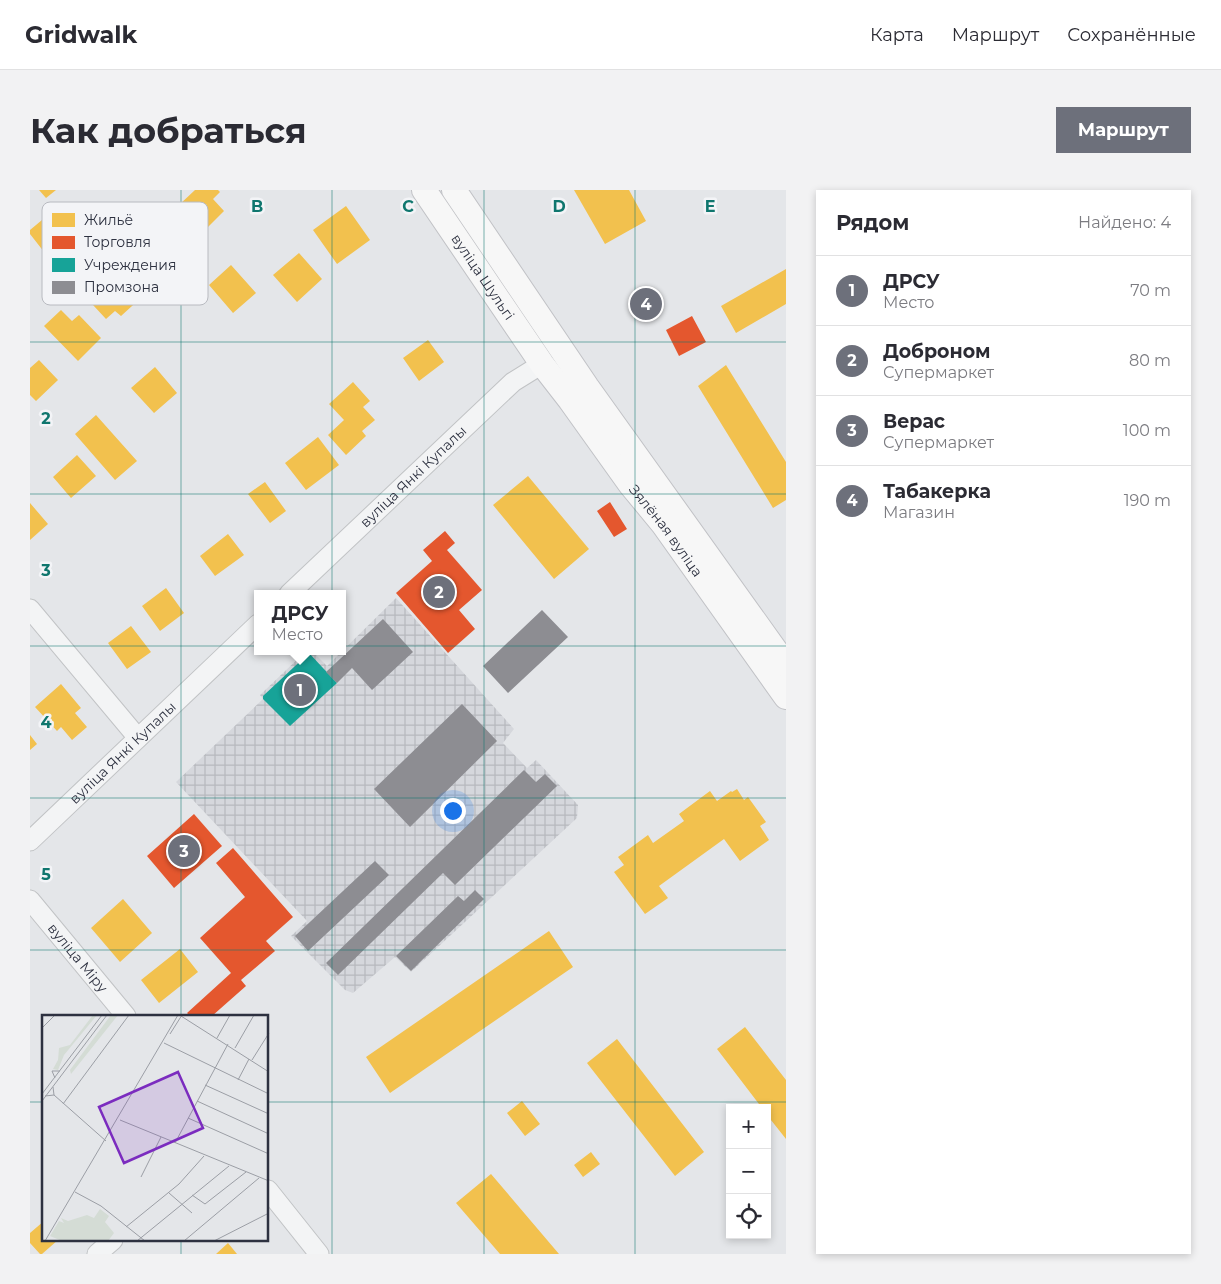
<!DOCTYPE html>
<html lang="ru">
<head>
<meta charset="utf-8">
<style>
	body { margin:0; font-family:Montserrat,sans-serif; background:#f2f2f3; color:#2b2b33 }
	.controls { position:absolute; right:15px; bottom:15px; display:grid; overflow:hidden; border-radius:0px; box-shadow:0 2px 8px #0003 }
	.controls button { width:45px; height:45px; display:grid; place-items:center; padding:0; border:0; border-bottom:1px solid #e1e1e2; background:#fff; color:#2b2b33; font:25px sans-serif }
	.you { position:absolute; left:422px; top:620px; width:18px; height:18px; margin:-12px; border:4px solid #fff; border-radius:50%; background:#1a73e8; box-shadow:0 0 0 8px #1a73e833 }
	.badge { display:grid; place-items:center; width:32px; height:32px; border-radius:50%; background:#6d707b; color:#fff; font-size:16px; font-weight:700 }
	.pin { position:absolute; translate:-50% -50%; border:2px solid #fff; box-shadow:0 1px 5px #0006 }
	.popup { position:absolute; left:224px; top:400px; width:92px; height:65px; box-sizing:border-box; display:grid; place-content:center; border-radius:0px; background:#fff; filter:drop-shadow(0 1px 4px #0005); font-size:16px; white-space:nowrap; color:#7c7c81 }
	.popup b { font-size:19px; color:#2b2b33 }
	.popup::after { content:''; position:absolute; left:50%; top:100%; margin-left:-10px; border:10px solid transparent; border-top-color:#fff }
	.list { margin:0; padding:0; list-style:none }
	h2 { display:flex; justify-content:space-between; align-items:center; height:65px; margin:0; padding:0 20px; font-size:21px }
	h2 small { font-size:16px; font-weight:400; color:#7c7c81 }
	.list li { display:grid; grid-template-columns:32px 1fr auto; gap:15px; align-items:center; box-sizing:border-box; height:70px; padding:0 20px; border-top:1px solid #e1e1e2 }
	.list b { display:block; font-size:19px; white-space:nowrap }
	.list p { margin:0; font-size:16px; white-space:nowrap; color:#7c7c81 }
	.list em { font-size:16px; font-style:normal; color:#7c7c81 }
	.icon { flex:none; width:28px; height:28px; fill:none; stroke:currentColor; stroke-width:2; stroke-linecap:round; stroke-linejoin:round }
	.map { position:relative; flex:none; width:756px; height:1064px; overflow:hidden; border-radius:0px }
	header { display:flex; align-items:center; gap:30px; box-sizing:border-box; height:70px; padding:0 25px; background:#fff; border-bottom:1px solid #e1e1e2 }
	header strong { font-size:24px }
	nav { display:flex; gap:28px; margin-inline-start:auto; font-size:18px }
	.intro { display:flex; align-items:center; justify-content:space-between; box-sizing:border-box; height:120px; padding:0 30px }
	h1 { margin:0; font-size:35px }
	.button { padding:12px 22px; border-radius:0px; background:#6d707b; color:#fff; font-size:18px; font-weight:700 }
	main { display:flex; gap:30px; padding:0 30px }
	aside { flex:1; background:#fff; border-radius:0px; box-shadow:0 2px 8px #0003 }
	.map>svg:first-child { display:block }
</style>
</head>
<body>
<header>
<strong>Gridwalk</strong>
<nav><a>Карта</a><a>Маршрут</a><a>Сохранённые</a></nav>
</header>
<div class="intro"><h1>Как добраться</h1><a class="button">Маршрут</a></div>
<main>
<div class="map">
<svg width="756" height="1064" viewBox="0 0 756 1064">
	<defs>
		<pattern id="industrial-grid" width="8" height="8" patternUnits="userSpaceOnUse" patternTransform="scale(1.25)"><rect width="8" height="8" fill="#d5d7dc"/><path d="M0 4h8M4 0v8" fill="none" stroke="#b7b9be"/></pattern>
	</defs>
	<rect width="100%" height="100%" fill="#e4e6e9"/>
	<path fill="url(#industrial-grid)" d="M366,408L484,539L473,553L497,578L506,570L548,615L547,628L381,782L365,767L323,803L315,800L261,746L277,731L146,592L233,509L230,505L276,461H282L297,476Z"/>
	<path fill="#f2c14e" d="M9,0H26L16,8Z
		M165,0H188L190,2L183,9L194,21L174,41L149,15Z
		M544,0H599L616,31L575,54Z
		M316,16L340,50L307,74L283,40Z
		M12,30L33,56L18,67L0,44V40Z
		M116,53L141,76L125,93L101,69Z
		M269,63L292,89L267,112L243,85Z
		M201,75L226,103L203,123L179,95Z
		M756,79V114L706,143L691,116Z
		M90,82L113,106L91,126L85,121L76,129L63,115L70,109L66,104Z
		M31,120L42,131L49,125L71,148L48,171L14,136Z
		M398,150L414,172L389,191L373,168Z
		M9,170L28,190L6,211L0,205V178Z
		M696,175L756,272V310L743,318L668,196Z
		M125,177L147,203L124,223L101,198Z
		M323,192L340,211L333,217L345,230L332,241L336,246L316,265L298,245L314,230L299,214Z
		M66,225L107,271L85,290L45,244Z
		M288,247L309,275L276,300L255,273Z
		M47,265L66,286L41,308L23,287Z
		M498,286L559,359L524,389L463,315Z
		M235,292L256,321L240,333L218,304Z
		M0,313L18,334L0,350Z
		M198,344L214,365L185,386L170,366Z
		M136,398L154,423L130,441L112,416Z
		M101,436L121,462L97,479L78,453Z
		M31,494L51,518L45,523L57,537L42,550L31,537L27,541L5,517Z
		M0,545L7,554L0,560Z
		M707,599L714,610L718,607L736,632L730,636L739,650L710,671L694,649L629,696L638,708L615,724L584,682L594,675L588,667L618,645L623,653L654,631L649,624L680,601L687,611L701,601L702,602Z
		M93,709L122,743L90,772L61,738Z
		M519,741L543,777L360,903L336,867Z
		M150,759L168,782L129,813L111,790Z
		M715,837L756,890V949L737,925V918H732L687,859Z
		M587,849L674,962L645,986L557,873Z
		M492,911L510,934L495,946L477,923Z
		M561,962L570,974L553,987L544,975Z
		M461,984L529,1064H470L426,1013Z
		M14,1031V1050H28L12,1064H10L0,1053V1043Z
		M198,1053L207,1064H186Z"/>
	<path fill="#e4572e" d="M662,126L676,152L649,166L636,140Z
		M580,312L597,339L584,347L567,321Z
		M415,341L425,353L417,360L452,400L429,420L445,439L418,463L366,403L402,371L393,360Z
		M164,624L192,656L144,698L117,666Z
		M203,658L263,727L236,751L245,761L211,790L216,796L182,826H160L157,823L201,783L170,748L215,707L186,673Z"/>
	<path fill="#17a398" d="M279,463L307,493L260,536L233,509V506Z"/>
	<path fill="#8d8d92" d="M512,420L538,447L478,503L453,476Z
		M353,429L383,462L342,500L322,478L307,493L296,482Z
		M432,514L467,551L380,637L344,599Z
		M494,580L506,592L515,584L527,596L425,695L413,683L308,785L296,773Z
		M345,671L359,685L278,761L265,746Z
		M445,700L454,709L381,781L366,766L428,706L434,711Z"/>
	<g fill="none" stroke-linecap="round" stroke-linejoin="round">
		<defs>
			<g id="minor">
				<path id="s1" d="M259,404L483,192L512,174"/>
				<path d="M0,419L108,548"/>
				<path id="s2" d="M0,651L228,434"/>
				<path id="s3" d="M0,710L96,826"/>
				<path d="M238,1000L289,1064"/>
				<path d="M67,1064L83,1050"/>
			</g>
			<g id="major">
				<path id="s4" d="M394,0L512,174L540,210L600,294L633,334L756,507"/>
				<path d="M424,0L557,197L756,475"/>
			</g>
		</defs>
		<use href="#minor" stroke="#c1c3c5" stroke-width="21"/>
		<use href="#major" stroke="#c1c2c6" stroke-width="26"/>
		<use href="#minor" stroke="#f3f4f5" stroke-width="19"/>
		<use href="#major" stroke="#f7f7f7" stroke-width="24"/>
	</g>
	<path fill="none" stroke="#0f766e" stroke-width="1" stroke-opacity="0.55" d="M151,0V826M302,0V1064M454,0V1064M605,0V1064M0,152H756M0,304H756M0,456H756M0,608H756M0,760H756M0,912H14M238,912H756M151,1050V1064"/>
	<g text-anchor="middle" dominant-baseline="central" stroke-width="5" stroke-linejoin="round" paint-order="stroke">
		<g font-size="14" fill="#2d3140" stroke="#f3f4f7">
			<text stroke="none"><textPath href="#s4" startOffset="105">вуліца Шульгі</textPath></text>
			<text stroke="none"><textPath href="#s1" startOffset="171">вуліца Янкі Купалы</textPath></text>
			<text stroke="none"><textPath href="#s4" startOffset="418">Зялёная вуліца</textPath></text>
			<text stroke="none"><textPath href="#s2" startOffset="128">вуліца Янкі Купалы</textPath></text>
			<text stroke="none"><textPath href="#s3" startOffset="75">вуліца Міру</textPath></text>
		</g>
	</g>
	<g transform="translate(12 825)">
		<rect width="226" height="226" fill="#e4e6e9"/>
		<path d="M51,0H55L22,40L16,55L11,54L16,45L17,33L28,30ZM69,0H76L29,59L28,55Z" fill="#d4dcd5"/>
		<path d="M58,194L67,201L63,207L72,218L66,226H20L8,221L17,206L22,208L19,203L26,206L45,200L52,203Z" fill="#d4dcd5"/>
		<path fill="none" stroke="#9b9ea5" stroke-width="1" d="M139,1L227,57M0,13L13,0M128,19L140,0M175,23L188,0M122,28L227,79M193,33L212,0M210,45L227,18M13,63L10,56H18M196,65L207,44M163,70L227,99M0,79L60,0M12,80L64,126M3,81L12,80L11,72M0,86L65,0M155,86L227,119M21,89L87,0M146,103L227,139M78,105L227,166M133,128L186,29M99,162L119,122M33,177L59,191L103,226M127,178L150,198M150,180L163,189L204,157M84,212L137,169L162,141M3,226L136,0M95,226L187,151M142,226L217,163M172,226L227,198"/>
		<path fill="#7b2cbf" fill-opacity="0.15" stroke="#7b2cbf" stroke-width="2.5" d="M136,57L161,113L82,148L57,92Z"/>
		<rect width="226" height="226" fill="none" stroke="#2d3140" stroke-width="2.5"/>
	</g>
	<rect x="12" y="12" width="166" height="103" rx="8" fill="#f3f4f7" stroke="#b8bac0" stroke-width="1"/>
	<rect x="22" y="23" width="23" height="14" fill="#f2c14e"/>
	<rect x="22" y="46" width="23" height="13" fill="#e4572e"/>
	<rect x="22" y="68" width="23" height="14" fill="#17a398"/>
	<rect x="22" y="91" width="23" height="13" fill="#8d8d92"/>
	<g font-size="14" fill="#2d3140">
		<text x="54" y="35">Жильё</text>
		<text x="54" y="57">Торговля</text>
		<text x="54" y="80">Учреждения</text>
		<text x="54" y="102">Промзона</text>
	</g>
	<g font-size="16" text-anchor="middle" font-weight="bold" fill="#0f766e" stroke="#f3f4f7" stroke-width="5" stroke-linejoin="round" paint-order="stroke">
		<text x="227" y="22">B</text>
		<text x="378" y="22">C</text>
		<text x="529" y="22">D</text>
		<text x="680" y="22">E</text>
		<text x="16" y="234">2</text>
		<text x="16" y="386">3</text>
		<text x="16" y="538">4</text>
		<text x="16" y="690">5</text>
	</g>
</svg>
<div class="controls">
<button>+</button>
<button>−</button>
<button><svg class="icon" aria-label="locate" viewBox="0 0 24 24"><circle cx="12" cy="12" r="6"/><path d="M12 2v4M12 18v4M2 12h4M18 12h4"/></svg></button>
</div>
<div class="you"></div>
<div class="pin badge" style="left:270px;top:500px">1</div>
<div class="popup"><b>ДРСУ</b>Место</div>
<div class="pin badge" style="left:409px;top:402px">2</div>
<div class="pin badge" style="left:154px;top:661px">3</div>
<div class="pin badge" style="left:616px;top:114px">4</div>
</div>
<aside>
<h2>Рядом<small>Найдено: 4</small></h2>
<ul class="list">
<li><span class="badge">1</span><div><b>ДРСУ</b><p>Место</p></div><em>70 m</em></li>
<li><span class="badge">2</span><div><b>Доброном</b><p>Супермаркет</p></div><em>80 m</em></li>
<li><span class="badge">3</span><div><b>Верас</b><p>Супермаркет</p></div><em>100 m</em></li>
<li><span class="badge">4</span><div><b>Табакерка</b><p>Магазин</p></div><em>190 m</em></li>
</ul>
</aside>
</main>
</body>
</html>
